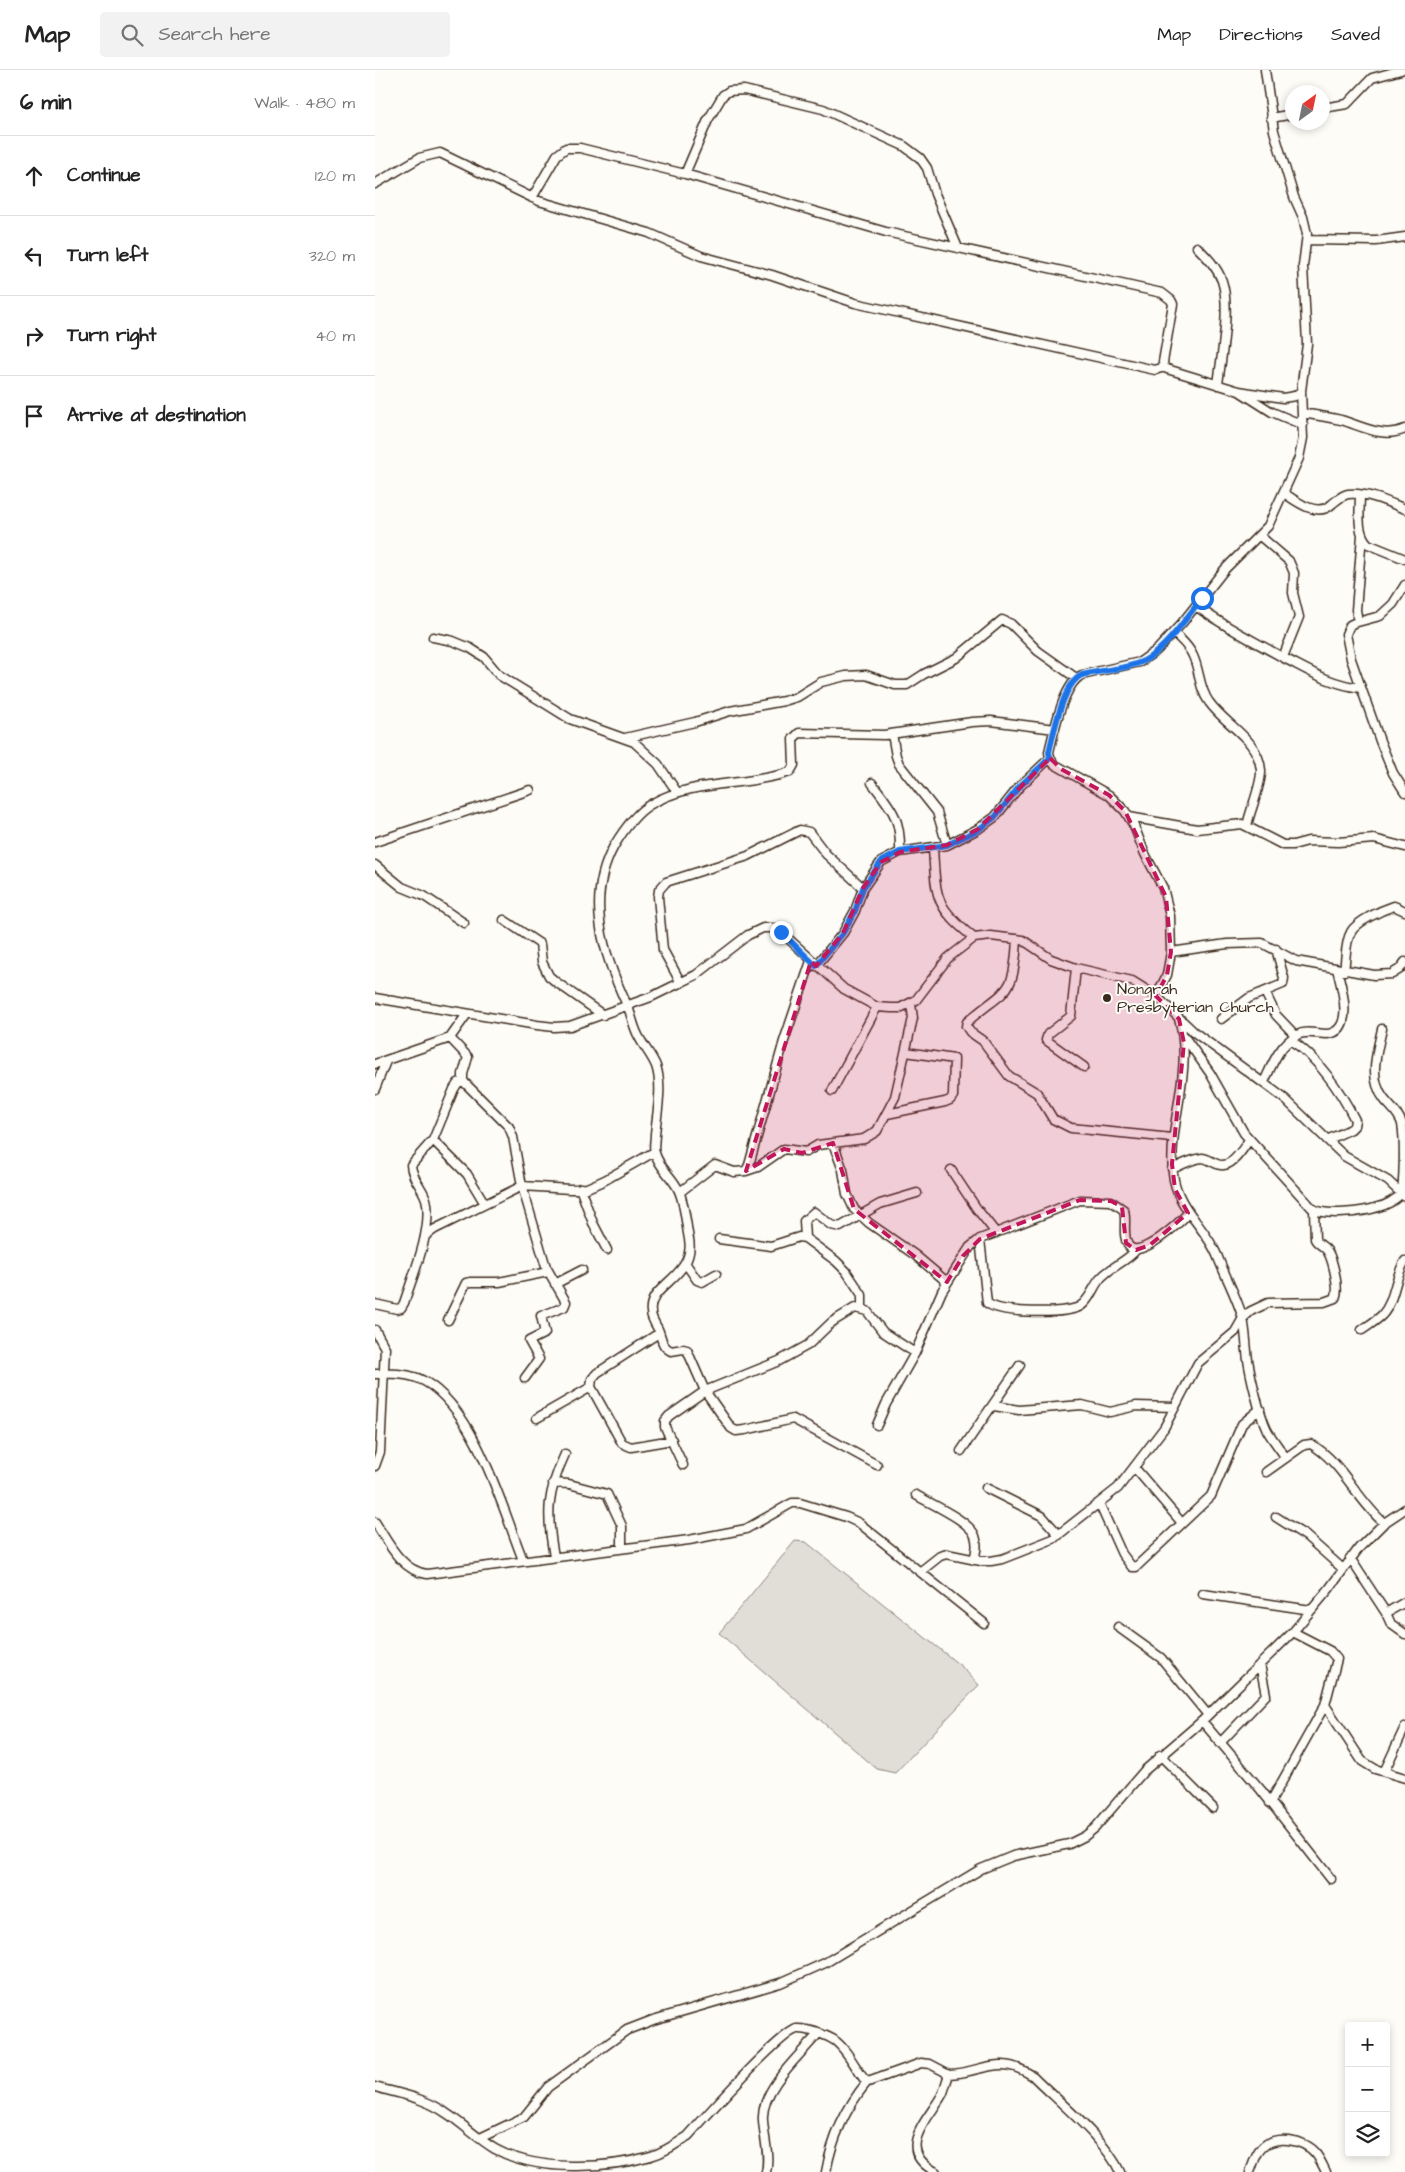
<!DOCTYPE html>
<html lang="en">
<head>
<meta charset="utf-8">
<style>
	body { margin:0; font-family:"Architects Daughter",sans-serif; background:#f2f2f2; color:#222 }
	.controls { position:absolute; right:15px; bottom:15px; display:grid; overflow:hidden; border-radius:5px; box-shadow:0 2px 8px #0003 }
	.controls button { width:45px; height:45px; display:grid; place-items:center; padding:0; border:0; border-bottom:1px solid #e0e0e0; background:#fff; color:#222; font:25px sans-serif }
	.compass { position:absolute; left:910px; top:15px; width:45px; height:45px; border-radius:50%; background:#fff; box-shadow:0 2px 8px #0003; rotate:33deg }
	.stop { position:absolute; width:15px; height:15px; margin:-11px; border:4px solid #1a73e8; border-radius:50%; background:#fff }
	.stop.end { background:#1a73e8; border-color:#fff; box-shadow:0 1px 5px #0008 }
	.list { margin:0; padding:0; list-style:none }
	h2 { display:flex; justify-content:space-between; align-items:center; height:65px; margin:0; padding:0 20px; font-size:21px }
	h2 small { font-size:16px; font-weight:400; color:#767676 }
	.list li { display:grid; grid-template-columns:32px 1fr auto; gap:15px; align-items:center; box-sizing:border-box; height:80px; padding:0 20px; border-top:1px solid #e0e0e0 }
	.list b { display:block; font-size:19px; white-space:nowrap }
	.list em { font-size:16px; font-style:normal; color:#767676 }
	.icon { flex:none; width:28px; height:28px; fill:none; stroke:currentColor; stroke-width:2; stroke-linecap:round; stroke-linejoin:round }
	.map { position:relative; flex:none; width:1030px; height:2102px; overflow:hidden }
	header { display:flex; align-items:center; gap:30px; box-sizing:border-box; height:70px; padding:0 25px; background:#fff; border-bottom:1px solid #e0e0e0 }
	header strong { font-size:24px }
	nav { display:flex; gap:28px; margin-inline-start:auto; font-size:18px }
	.search { width:350px; height:45px; background:#f2f2f2; display:flex; align-items:center; gap:12px; box-sizing:border-box; padding:0 18px; border-radius:5px; color:#767676; font-size:19px }
	main { display:flex }
	aside { flex:1; background:#fff }
	.map>svg:first-child { display:block }
</style>
</head>
<body>
<header>
<strong>Map</strong>
<div class="search"><svg class="icon" aria-label="search" viewBox="0 0 24 24"><circle cx="10" cy="10" r="6"/><path d="M15 15l6 6"/></svg>Search here</div>
<nav><a>Map</a><a>Directions</a><a>Saved</a></nav>
</header>
<main>
<aside>
<h2>6 min<small>Walk · 480 m</small></h2>
<ul class="list">
<li><svg class="icon" aria-label="ahead" viewBox="0 0 24 24"><path d="M12 20V5M6 11l6-6 6 6"/></svg><div><b>Continue</b></div><em>120 m</em></li>
<li><svg class="icon" aria-label="left" viewBox="0 0 24 24"><path d="M17 20v-9H6M10 6l-5 5 5 5"/></svg><div><b>Turn left</b></div><em>320 m</em></li>
<li><svg class="icon" aria-label="right" viewBox="0 0 24 24"><path d="M7 20v-9h11M14 6l5 5-5 5"/></svg><div><b>Turn right</b></div><em>40 m</em></li>
<li><svg class="icon" aria-label="arrive" viewBox="0 0 24 24"><path d="M6 21V4h12l-3 4 3 4H6"/></svg><div><b>Arrive at destination</b></div></li>
</ul>
</aside>
<div class="map">
<svg width="1030" height="2102" viewBox="0 0 1030 2102">
	<rect width="100%" height="100%" fill="#fdfcf7"/>
	<filter id="ink" filterUnits="userSpaceOnUse"><feTurbulence type="fractalNoise" baseFrequency=".02" numOctaves="2"/><feDisplacementMap in="SourceGraphic" scale="10" xChannelSelector="R" yChannelSelector="G"/><feConvolveMatrix kernelMatrix="1 2 1 2 8 2 1 2 1" color-interpolation-filters="sRGB"/></filter>
	<g filter="url(#ink)">
		<path fill="#e1ded7" stroke="#8e847a" d="M420,1471L431,1472L587,1597L604,1615L520,1703L502,1699L344,1563Z"/>
		<g fill="none" stroke-linecap="round" stroke-linejoin="round">
			<defs>
				<path id="minor" d="M948,38L972,34L997,8L1026,0
					M896,48L918,44
					M310,104L333,50L348,25L354,21L369,20L448,39L529,76L545,88L552,98L560,124L583,178
					M0,114L44,88L65,83L164,131L274,163L326,186L397,205L480,233L780,300L789,297
					M157,128L182,85L191,78H205L310,104L511,162L787,223L796,230L798,234L788,292L789,297L792,299L864,321L908,328L920,326L926,321
					M932,170L1001,171L1030,167
					M822,177C832,187 842,197 847,211C856,238 846,287 843,315
					M864,321L897,342L928,355
					M927,343C940,345 953,347 966,350C987,356 1008,369 1030,359
					M909,423C922,432 943,448 957,434C962,430 967,425 973,424C992,422 1013,432 1030,439
					M985,425C985,441 981,462 993,474L1030,489
					M885,466L914,491L919,503L918,523L924,547L908,587
					M1030,515L1018,534L1005,546L979,553L975,555L971,564L976,589L1005,671L1018,703L1030,722
					M821,536C848,556 877,570 907,587C935,601 954,614 986,618
					M983,551L981,540L987,465
					M799,563C806,570 814,576 818,586C825,601 824,619 834,632C851,656 883,668 886,700C887,714 875,740 872,756
					M58,567L78,571L95,578L109,587L124,605L195,649L259,672L283,694L302,722
					M517,664L521,686L524,694L562,742L572,775
					M250,668L320,652L355,641L409,631L422,627L446,612L471,606L491,605L520,615H532L549,604L581,588L627,550L636,554L663,581L701,608
					M497,713C517,739 526,748 525,782
					M754,747L822,759L867,754L908,775H918L933,771L963,772L999,769L1030,777
					M0,772L155,720
					M558,778C561,827 559,836 599,868
					M0,795L27,817L49,826L89,853
					M129,850L165,874L167,892L174,906L181,912L228,945
					M642,869C639,928 632,917 592,952L591,956L595,962L608,971L634,1006L662,1023L678,1049L696,1058L797,1068
					M796,882L852,874L887,873L921,891L999,905L1017,904L1025,899L1030,892
					M441,896L468,863L480,841L488,818L506,792L525,782L572,775L603,759L620,747L644,717L675,688
					M701,898L696,946L673,964L671,970L709,997
					M969,901C971,889 970,872 976,862C982,851 1007,840 1019,836L1030,841
					M306,913L288,880L283,827L284,820L291,812L373,786L425,760L434,762L451,784L488,818
					M890,922L901,945L921,966
					M781,926L792,905L796,882L795,846L788,818L770,784L759,756L750,741L734,725L679,694L675,688L674,682C679,662 688,614 707,605L765,592L782,580L807,553L850,499L893,456L924,388L928,368L926,321L932,274L928,196L932,164L928,147L919,127L899,61L890,0
					M0,928L162,955L179,957L195,956L276,927L321,905L373,865L388,858H398L406,862L469,919L502,937L516,938H525L541,930L573,888L599,868L616,866L648,870L676,889L701,898L757,911L781,926L819,962L910,1029L969,1086L1013,1111L1030,1127
					M804,949C819,1001 793,1051 798,1103C801,1137 829,1155 842,1185C850,1206 862,1227 868,1249C871,1262 871,1276 873,1290C876,1308 884,1343 892,1360C897,1369 905,1379 911,1388
					M846,949L874,928L908,914L909,908L901,879
					M808,965L835,1003L869,1063L937,1138C948,1147 989,1142 1003,1137C1013,1135 1020,1130 1027,1123C1029,1104 1030,1072 1027,1054C1024,1043 1016,1038 1009,1029C993,1008 1002,982 1007,959
					M75,968L93,987L88,1004V1011L134,1057L138,1067L147,1116L171,1197L191,1232L189,1237L166,1246L170,1263L154,1271L164,1289L150,1308
					M915,970C942,986 966,1022 980,1050L979,1056L976,1059L952,1070
					M0,994L75,968L92,944
					M889,1012C897,995 904,975 922,965C931,960 942,964 952,964C981,962 966,915 962,899
					M0,1019L11,991
					M457,1021L502,937
					M512,1044L570,1032L575,1030L578,1026L579,989L531,982
					M58,1070L92,1104L110,1134
					M458,1073L468,1100L472,1124L479,1139L494,1153L540,1185L572,1212
					M797,1099C806,1095 817,1089 827,1088C833,1088 836,1092 842,1094C856,1100 867,1080 874,1070
					M576,1100L602,1139L621,1163
					M371,1101L383,1097L409,1079L431,1082L443,1075L489,1069L502,1061L520,1027L538,948L536,934
					M205,1118L218,1153L232,1180
					M305,1122L340,1095L359,1102L371,1101L374,1095L409,971L436,891
					M50,1166L60,1159L147,1116L195,1119L212,1118L230,1110L279,1082
					M430,1168L429,1151L439,1142L456,1155L465,1157L505,1134L542,1123
					M344,1169L396,1176L424,1167L430,1168L461,1191L471,1201L487,1225V1238
					M605,1169L612,1233C626,1244 689,1244 704,1237C714,1232 718,1217 725,1209C735,1197 751,1192 761,1180
					M311,1194L322,1210L327,1212L341,1204
					M180,1214L207,1200
					M0,1234L22,1239L26,1238L29,1233C38,1205 56,1164 52,1134C51,1120 37,1111 36,1095L58,1070L79,1019L83,1013L88,1011
					M73,1250L91,1213L96,1212H124L173,1202
					M0,1260L10,1278L5,1382L0,1396
					M987,1260C994,1255 1001,1251 1007,1245C1020,1231 1019,1208 1030,1191
					M284,1263L222,1303L217,1309L216,1317L247,1373L256,1377L297,1370
					M0,1304C15,1303 36,1304 49,1311C100,1339 127,1437 148,1490
					M619,1336L644,1340L707,1335L735,1342L761,1336L800,1337
					M162,1348L216,1317
					M502,1355L511,1334L540,1283L567,1221L595,1177L605,1169L705,1130L736,1131L749,1140C752,1151 747,1165 753,1175C763,1192 805,1152 813,1143
					M586,1381L645,1295
					M308,1395L290,1357V1351L294,1346L330,1321L404,1291L433,1275L457,1252L480,1238L492,1241L508,1262L540,1283
					M502,1395L418,1349L370,1360L361,1361L356,1358L330,1321L312,1280L308,1279L296,1281C286,1276 287,1268 283,1259C280,1254 276,1247 276,1242C272,1215 321,1207 314,1169C311,1154 310,1135 304,1121C298,1107 284,1098 280,1083C278,1078 280,1070 280,1064C282,1043 288,1016 281,996C277,986 269,977 264,967C258,957 257,945 252,935C228,884 210,829 239,776C248,761 260,743 276,734C319,709 370,717 415,702L419,695L418,669L424,663L509,665L597,652L616,651L680,659
					M759,1397L807,1453
					M891,1402L929,1375L936,1374C967,1392 982,1430 1009,1453
					M178,1413L194,1414L232,1424L247,1456V1478
					M611,1418L667,1446L684,1465
					M541,1425C556,1434 595,1451 600,1466C603,1474 601,1482 599,1490
					M724,1433L747,1484L757,1497H761L836,1426L867,1354L885,1339
					M901,1447L931,1466L968,1499
					M0,1452C13,1472 26,1501 52,1504L314,1470L371,1459L417,1433H425L471,1447L484,1453L609,1553
					M179,1486C171,1444 172,1423 190,1384
					M975,1488L1011,1543L1016,1554L1030,1564
					M546,1501L565,1486L572,1484L606,1491H616L627,1489L678,1469L743,1418L789,1358L823,1293L860,1262L868,1248L876,1241L893,1233L949,1232L960,1228C965,1220 958,1191 953,1182C950,1176 943,1175 940,1169L939,1140
					M828,1524L936,1540
					M1011,1543L1030,1532
					M743,1557L786,1588L833,1645
					M950,1635L987,1691L1000,1699L1030,1708
					M827,1651L886,1720L956,1809
					M845,1673L891,1625L885,1594
					M785,1685L838,1738
					M1010,1700L1030,1657
					M895,1733L950,1635L962,1589L955,1581L918,1562
					M0,2017C25,2024 50,2028 71,2043C88,2054 103,2069 120,2079C162,2102 231,2099 276,2086C290,2082 301,2074 313,2066C329,2048 406,1962 422,1959C432,1958 451,1965 459,1970C471,1978 480,1997 489,2009L493,2012L546,1993L555,1994L574,2004C608,2003 622,1983 658,2006C685,2033 730,2069 745,2102
					M105,2068L149,2047L173,2017L252,1960L278,1950L405,1913L450,1893L606,1799L638,1786L694,1774L710,1766L720,1758L769,1701L827,1651L918,1562L954,1519L984,1478L1009,1453L1030,1439
					M391,2102C395,2085 389,2068 388,2051C385,2020 424,1986 443,1964
					M451,2102C457,2068 470,2039 492,2012L489,2009
					M561,2102C518,2079 554,2050 568,2023C570,2017 572,2010 574,2004
					M875,2102C878,2095 880,2086 885,2080C898,2063 929,2069 941,2084C945,2089 948,2096 951,2102"/>
			</defs>
			<use href="#minor" stroke="#3b2a1e" stroke-width="11"/>
			<use href="#minor" stroke="#fdfcf7" stroke-width="8"/>
		</g>
	</g>
	<g fill="none" stroke-linecap="round" stroke-linejoin="round" filter="url(#ink)">
		<path stroke="#1a73e8" stroke-width="6" d="M406,862L441,896L468,863L480,841L488,818L506,792L525,782L572,775L603,760L620,747L644,717L675,688L674,682C679,662 688,613 707,605C725,600 756,599 772,589C794,575 811,548 827,528"/>
	</g>
	<path fill="#c2185b" fill-opacity="0.2" stroke="#c2185b" stroke-width="4" stroke-dasharray="10 6" stroke-linejoin="round" d="M675,688L686,699L734,725L750,741L791,827L796,882L792,905L781,926L804,949L809,973L797,1094L800,1119L813,1143L775,1175L761,1180L751,1173L747,1137L736,1131L705,1130L605,1169L588,1186L572,1212L479,1139L458,1073L427,1083L409,1079L371,1101L436,891L441,896L468,863L488,818L506,792L525,782L572,775L603,759Z"/>
	<circle fill="#3b2a1e" stroke="#fdfcf7" stroke-width="2" cx="732" cy="928" r="5"/>
	<g text-anchor="middle" dominant-baseline="central" stroke-width="4" stroke-linejoin="round" paint-order="stroke">
		<g font-size="16" fill="#3b2a1e" stroke="#fdfcf7" text-anchor="start">
			<text x="742" y="919">Nongrah<tspan x="742" dy="18">Presbyterian Church</tspan></text>
		</g>
	</g>
</svg>
<div class="controls">
<button>+</button>
<button>−</button>
<button><svg class="icon" aria-label="layers" viewBox="0 0 24 24"><path d="M12 4l9 5-9 5-9-5zM3 14l9 5 9-5"/></svg></button>
</div>
<svg class="compass" viewBox="-18 -18 36 36"><path d="M0-13l5 13h-10z" fill="#e53935"/><path d="M0 13l5-13h-10z" fill="#767676"/></svg>
<div class="stop" style="left:827px;top:528px"></div>
<div class="stop end" style="left:406px;top:862px"></div>
</div>
</main>
</body>
</html>
